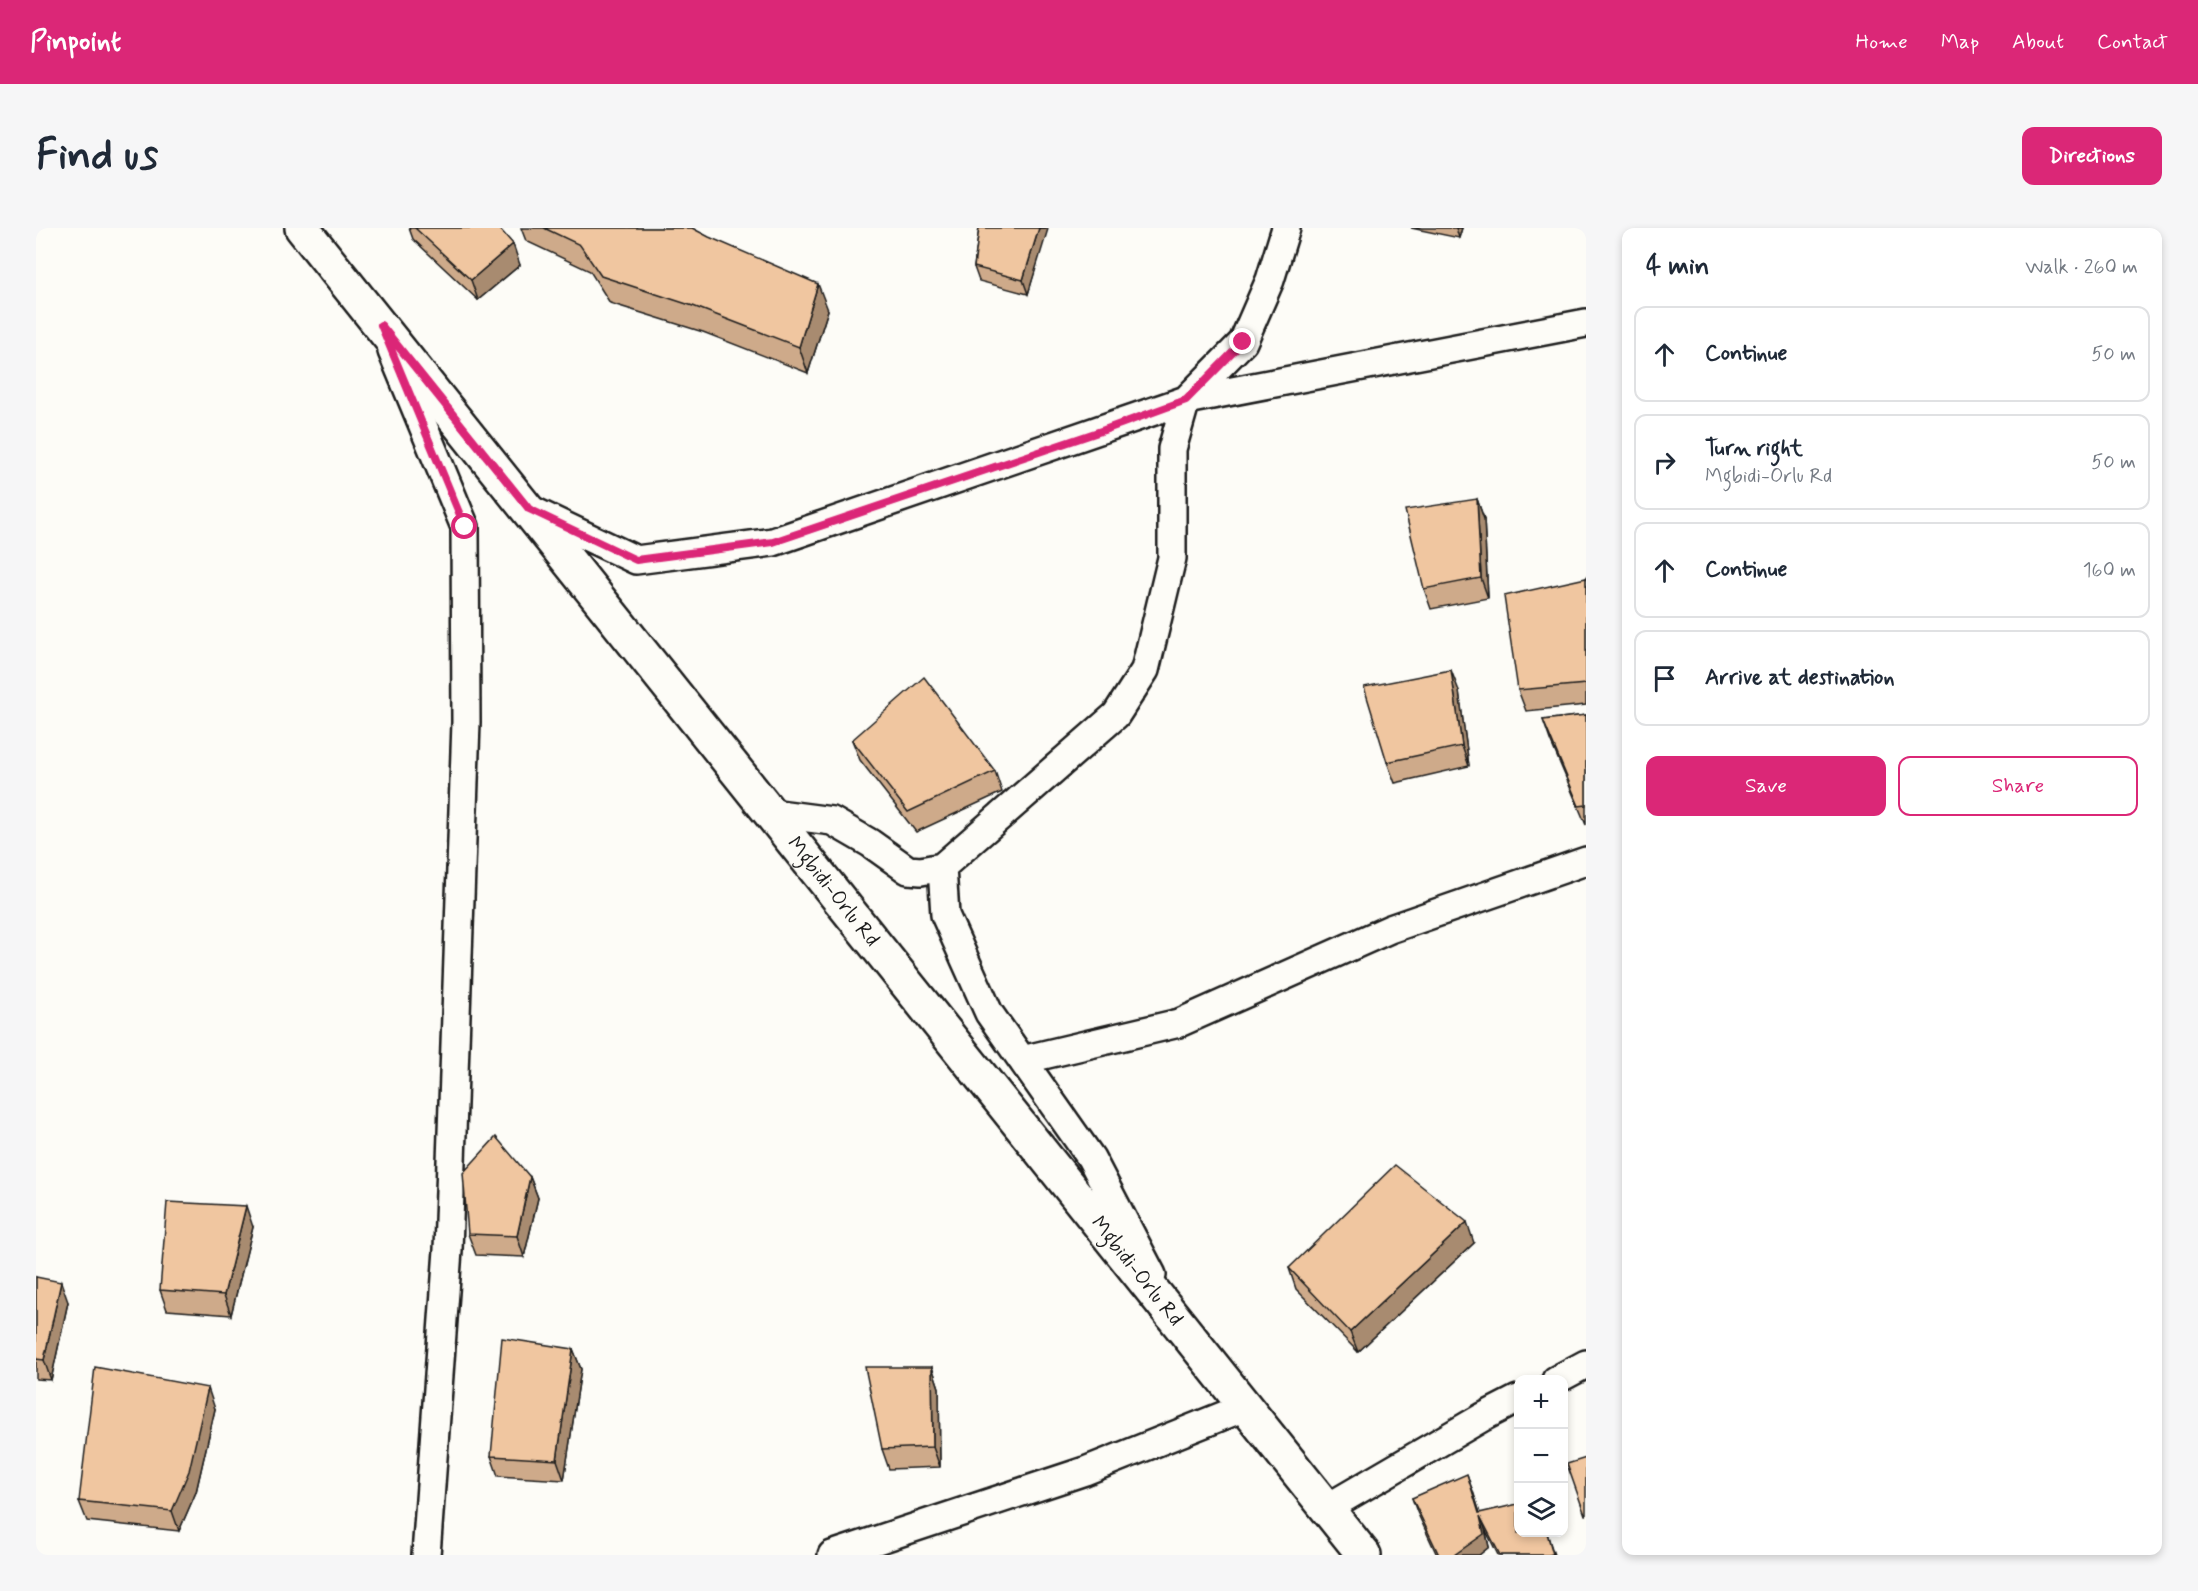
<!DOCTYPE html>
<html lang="en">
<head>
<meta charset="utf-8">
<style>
	body { margin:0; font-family:Mynerve,sans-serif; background:#f6f6f7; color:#1f2937 }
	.controls { position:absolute; right:18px; bottom:18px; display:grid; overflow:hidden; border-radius:12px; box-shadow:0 3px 9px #0003 }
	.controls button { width:54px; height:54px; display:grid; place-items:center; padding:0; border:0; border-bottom:2px solid #e0e1e3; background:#fff; color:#1f2937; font:30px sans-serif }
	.stop { position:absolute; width:18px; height:18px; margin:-14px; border:4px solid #db2777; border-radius:50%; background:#fff }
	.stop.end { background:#db2777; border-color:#fff; box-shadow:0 2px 6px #0008 }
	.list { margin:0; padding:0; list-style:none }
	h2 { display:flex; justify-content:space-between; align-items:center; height:78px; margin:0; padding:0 24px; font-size:26px }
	h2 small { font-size:20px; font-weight:400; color:#747a83 }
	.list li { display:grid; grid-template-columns:39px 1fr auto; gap:18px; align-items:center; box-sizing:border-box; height:96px; margin:0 12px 12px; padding:0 12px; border:2px solid #e0e1e3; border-radius:12px }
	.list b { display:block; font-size:22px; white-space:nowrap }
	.list p { margin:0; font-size:20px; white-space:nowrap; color:#747a83 }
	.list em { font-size:20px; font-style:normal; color:#747a83 }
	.actions { display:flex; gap:12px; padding:18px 24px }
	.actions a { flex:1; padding:14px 0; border:2px solid #db2777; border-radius:12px; text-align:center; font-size:21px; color:#db2777 }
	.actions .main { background:#db2777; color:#fff }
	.icon { flex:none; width:33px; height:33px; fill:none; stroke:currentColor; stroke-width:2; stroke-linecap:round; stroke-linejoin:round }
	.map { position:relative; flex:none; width:1550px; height:1327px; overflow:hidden; border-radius:12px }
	header { display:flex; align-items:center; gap:36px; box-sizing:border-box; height:84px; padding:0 30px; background:#db2777; color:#fff }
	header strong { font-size:28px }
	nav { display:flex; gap:33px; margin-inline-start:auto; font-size:21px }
	.intro { display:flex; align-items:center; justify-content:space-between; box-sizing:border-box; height:144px; padding:0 36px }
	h1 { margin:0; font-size:42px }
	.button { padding:15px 27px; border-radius:12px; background:#db2777; color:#fff; font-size:21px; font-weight:700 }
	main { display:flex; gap:36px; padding:0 36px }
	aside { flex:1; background:#fff; border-radius:12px; box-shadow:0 3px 9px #0003 }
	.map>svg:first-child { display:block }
</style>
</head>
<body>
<header>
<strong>Pinpoint</strong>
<nav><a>Home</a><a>Map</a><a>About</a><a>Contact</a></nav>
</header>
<div class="intro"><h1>Find us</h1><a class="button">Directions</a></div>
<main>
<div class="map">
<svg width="1550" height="1327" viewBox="0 0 1550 1327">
	<rect width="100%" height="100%" fill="#fdfcf7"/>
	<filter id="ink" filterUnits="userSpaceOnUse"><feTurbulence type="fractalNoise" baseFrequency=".0167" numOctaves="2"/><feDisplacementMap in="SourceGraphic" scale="12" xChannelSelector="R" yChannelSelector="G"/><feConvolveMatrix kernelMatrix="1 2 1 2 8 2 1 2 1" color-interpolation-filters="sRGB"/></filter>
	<g filter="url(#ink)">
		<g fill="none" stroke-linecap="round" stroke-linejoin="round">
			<defs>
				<path id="minor" d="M356,123L429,299L430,494L412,1022L390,1327
					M493,281L600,332L737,314L1150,172L1550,95
					M735,585L796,593L834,615L872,642L885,643L906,639L1080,487L1109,442L1136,330V221L1150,172L1207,114L1234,52L1250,0
					M906,639L909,687L953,785L1055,930L1116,1047
					M986,832L1143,795L1354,701L1550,633
					M1520,1152L1550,1136
					M1291,1280L1447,1189L1482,1171
					M796,1327L1049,1243L1209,1179"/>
				<g id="secondary">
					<path id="s1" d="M266,0L1328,1327"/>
				</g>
			</defs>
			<use href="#minor" stroke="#1c1c1c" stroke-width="32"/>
			<use href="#secondary" stroke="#1c1c1c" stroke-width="38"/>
			<use href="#minor" stroke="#fdfcf7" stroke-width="27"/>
			<use href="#secondary" stroke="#fdfcf7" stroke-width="33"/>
		</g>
		<path fill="#ceaa8a" stroke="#1c1c1c" stroke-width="1.5" d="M373,0H463L484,37L442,72L377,11Z
			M485,0H656L792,82L772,145L667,104L574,75L554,43L490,13Z
			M943,0H1011L992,66L943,53L938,39Z
			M1375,0H1426L1423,10Z
			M1441,271L1448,291L1452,370L1395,381L1388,361Z
			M1550,350V477L1490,483L1482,462Z
			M1423,463L1433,538L1359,555L1351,534Z
			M1550,487V597L1514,512L1507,492Z
			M816,512L959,543L966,564L880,604L824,532Z
			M494,949L502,970L488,1029L440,1027L432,1006Z
			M217,999L195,1087L131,1082L124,1062Z
			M1438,1015L1322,1124L1260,1061L1253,1040Z
			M0,1049L32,1074L15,1152L0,1151Z
			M537,1121L545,1141L528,1252L462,1248L455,1228Z
			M896,1139L903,1160L904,1239L853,1241L846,1221Z
			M179,1181L160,1264L143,1303L51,1293L43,1273Z
			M1436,1260L1444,1285L1511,1305L1518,1327H1462L1449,1301L1453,1319L1443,1327H1401L1381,1284L1376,1270Z"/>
		<path fill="#a88b70" stroke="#1c1c1c" stroke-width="1.5" d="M1003,0L1012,1L992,66L987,52Z
			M1420,0H1426L1423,10Z
			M477,16L484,37L442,72L435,52Z
			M782,56L792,82L772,145L763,119Z
			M1441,271L1448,291L1452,370L1445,350Z
			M1415,442L1423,463L1433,538L1426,518Z
			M494,949L502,970L488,1029L481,1008Z
			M210,978L217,999L195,1087L188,1067Z
			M1431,994L1438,1015L1322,1124L1314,1104Z
			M25,1054L32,1074L15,1152L8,1132Z
			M537,1121L545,1141L528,1252L521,1232Z
			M896,1139L903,1160L904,1239L897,1219Z
			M172,1160L179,1181L160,1264L143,1303L136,1283Z
			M1431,1246L1449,1301L1453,1319L1443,1327H1418Z"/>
		<path fill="#f0c6a0" stroke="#1c1c1c" stroke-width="1.5" d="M379,0H463L477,16L435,52Z
			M508,0H656L673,9L782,56L763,119L657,78L565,48L544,17Z
			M943,0H1003L987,52L938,39Z
			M1441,271L1445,350L1388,361L1369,282Z
			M1550,350V456L1482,462L1468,368Z
			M1415,442L1426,518L1351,534L1328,459Z
			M888,449L959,543L872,584L816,512Z
			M1550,487V577L1543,578L1507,492Z
			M460,909L494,949L481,1008L432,1006L427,945Z
			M1359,937L1431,994L1314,1104L1253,1040Z
			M131,974L210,978L188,1067L124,1062Z
			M0,1049L25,1054L8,1132L0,1131Z
			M466,1110L537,1121L521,1232L455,1228Z
			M59,1139L172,1160L153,1243L136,1283L43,1273Z
			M829,1139H896L897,1219L846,1221Z
			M1550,1230V1287H1549L1531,1236Z
			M1431,1246L1443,1285L1482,1276V1305H1511L1517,1326L1512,1327H1464L1444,1288L1448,1306L1418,1327H1403L1376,1270Z"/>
	</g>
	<g fill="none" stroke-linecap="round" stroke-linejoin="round" filter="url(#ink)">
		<path stroke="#db2777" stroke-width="8" d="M429,299L345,97L493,281L600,332L737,314L1068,202L1150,172L1207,114"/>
	</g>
	<g text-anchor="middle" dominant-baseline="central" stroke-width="4.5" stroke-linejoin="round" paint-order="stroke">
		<g font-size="21" fill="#1c1c1c" stroke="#fdfcf7">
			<text stroke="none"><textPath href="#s1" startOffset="850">Mgbidi-Orlu Rd</textPath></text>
			<text stroke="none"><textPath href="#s1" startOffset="1336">Mgbidi-Orlu Rd</textPath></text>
		</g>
	</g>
</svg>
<div class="controls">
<button>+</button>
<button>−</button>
<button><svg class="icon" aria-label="layers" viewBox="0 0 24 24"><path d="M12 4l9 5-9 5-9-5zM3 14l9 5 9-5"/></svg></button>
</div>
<div class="stop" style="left:429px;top:299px"></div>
<div class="stop end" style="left:1207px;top:114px"></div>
</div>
<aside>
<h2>4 min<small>Walk · 260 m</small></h2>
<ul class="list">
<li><svg class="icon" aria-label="ahead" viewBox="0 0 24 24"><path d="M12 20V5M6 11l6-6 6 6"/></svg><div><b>Continue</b></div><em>50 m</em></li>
<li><svg class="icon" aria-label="right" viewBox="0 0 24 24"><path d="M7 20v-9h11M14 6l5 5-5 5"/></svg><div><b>Turn right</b><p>Mgbidi-Orlu Rd</p></div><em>50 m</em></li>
<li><svg class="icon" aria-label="ahead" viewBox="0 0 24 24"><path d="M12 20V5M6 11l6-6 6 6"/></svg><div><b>Continue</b></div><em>160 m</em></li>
<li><svg class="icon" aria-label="arrive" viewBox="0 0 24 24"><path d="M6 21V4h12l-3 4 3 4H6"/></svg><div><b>Arrive at destination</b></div></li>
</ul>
<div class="actions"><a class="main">Save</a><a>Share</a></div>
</aside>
</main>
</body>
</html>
